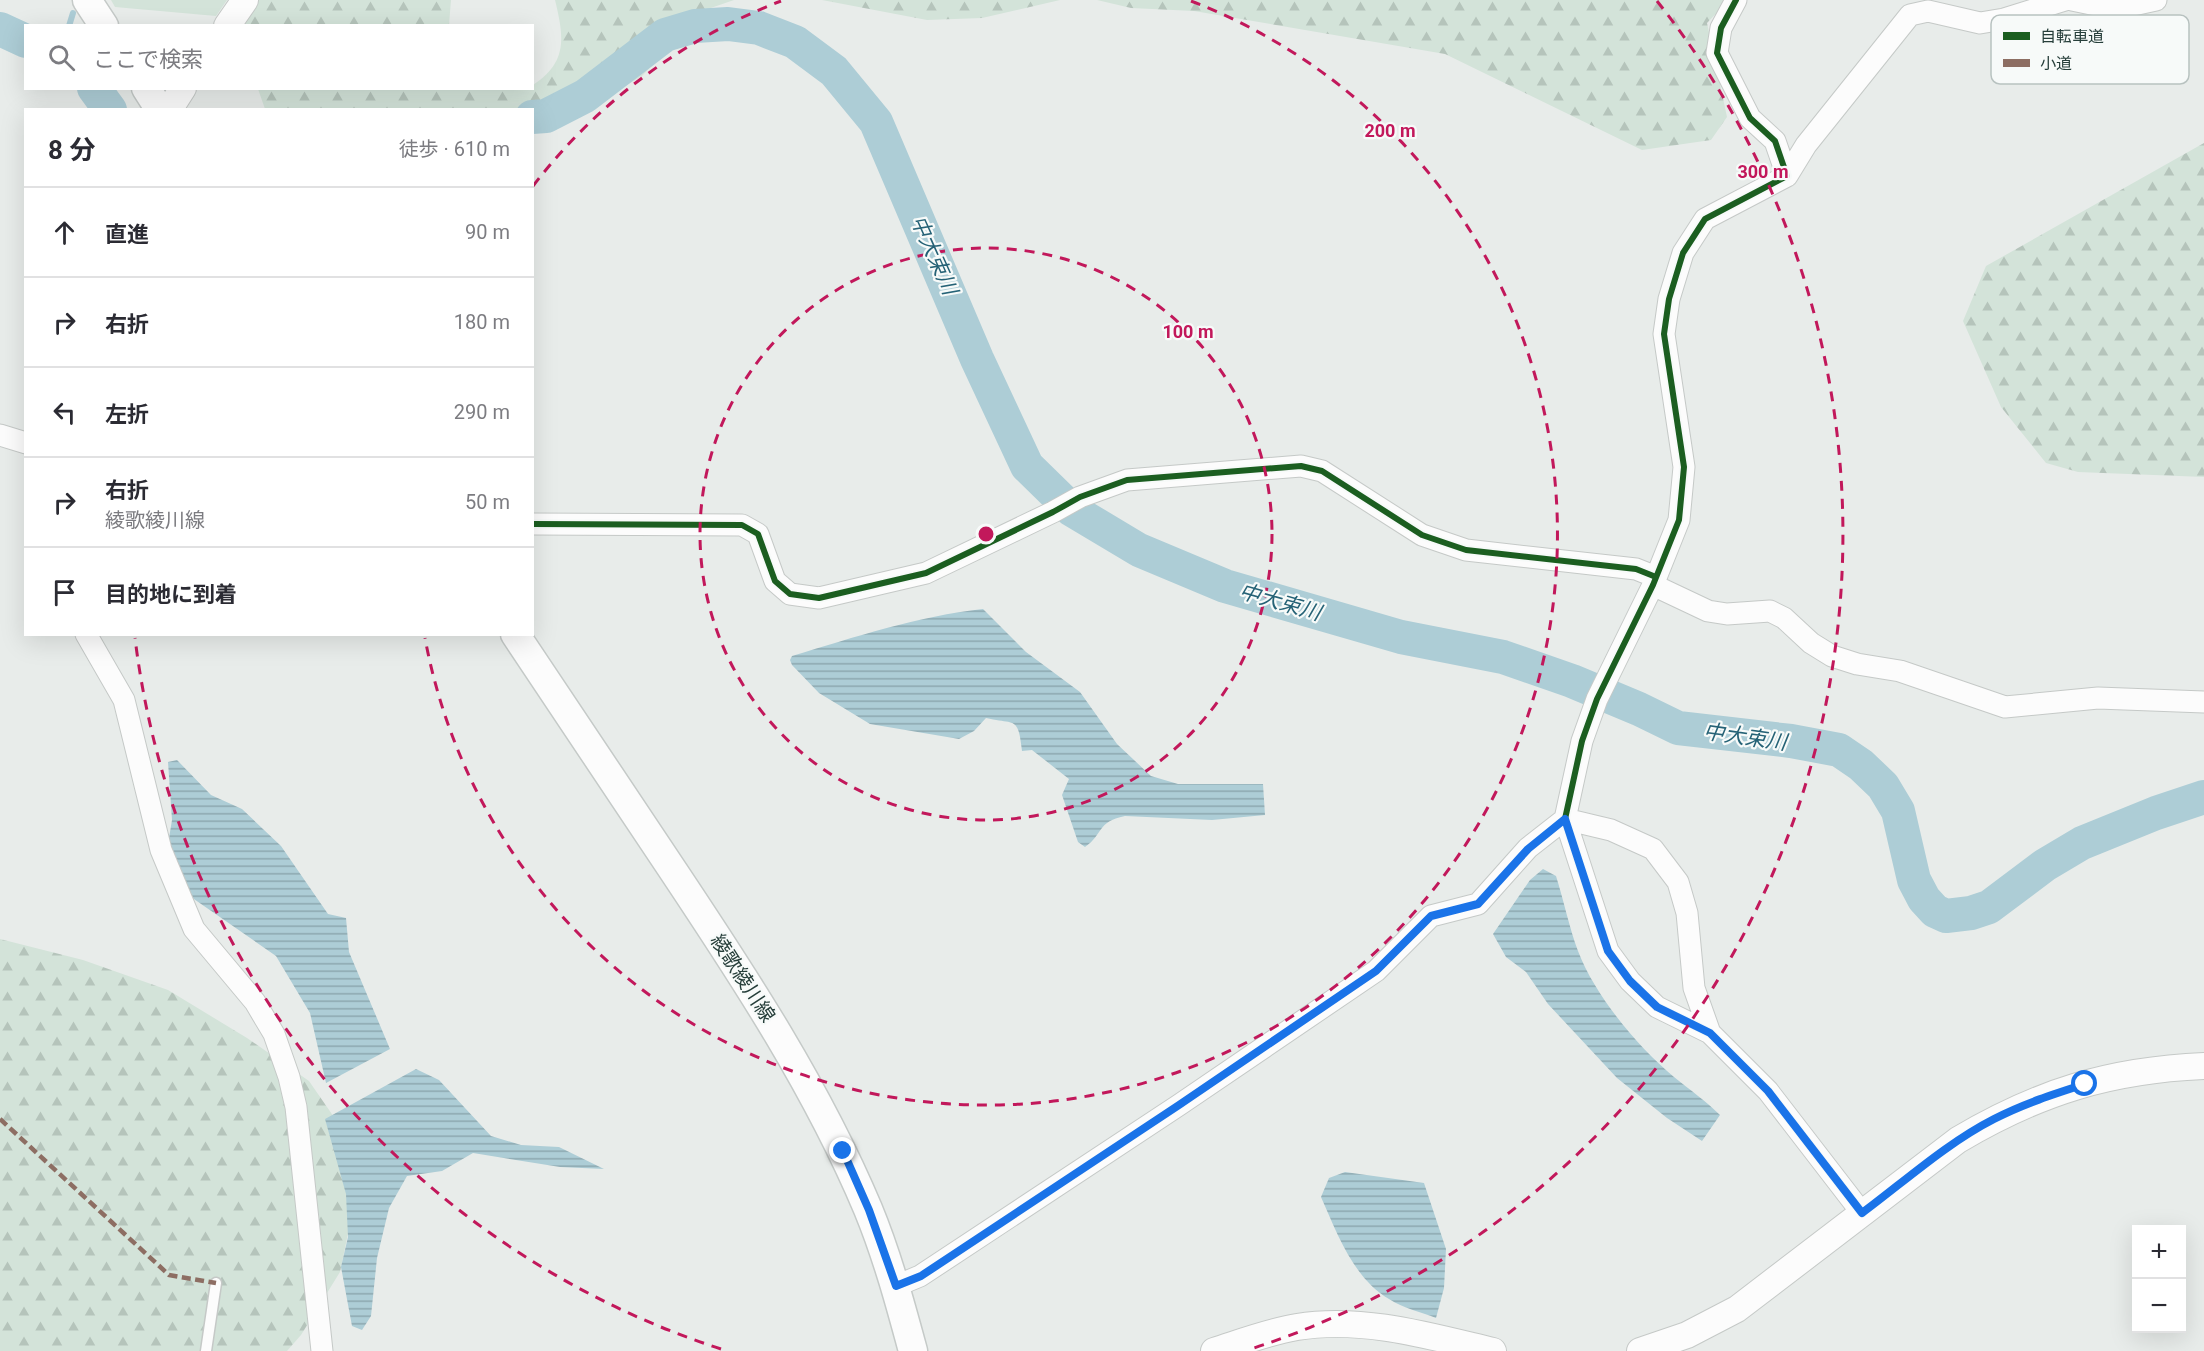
<!DOCTYPE html>
<html lang="ja">
<head>
<meta charset="utf-8">
<style>
	body { margin:0; font-family:Roboto,"Noto Sans JP",sans-serif; background:#f7f7f7; color:#2b2b33 }
	.controls { position:absolute; right:18px; bottom:18px; display:grid; overflow:hidden; border-radius:0px; box-shadow:0 6px 24px #0002 }
	.controls button { width:54px; height:54px; display:grid; place-items:center; padding:0; border:0; border-bottom:2px solid #e1e1e2; background:#fff; color:#2b2b33; font:30px sans-serif }
	.stop { position:absolute; width:18px; height:18px; margin:-14px; border:4px solid #1a73e8; border-radius:50%; background:#fff }
	.stop.end { background:#1a73e8; border-color:#fff; box-shadow:0 2px 6px #0008 }
	.list { margin:0; padding:0; list-style:none }
	h2 { display:flex; justify-content:space-between; align-items:center; height:78px; margin:0; padding:0 24px; font-size:26px }
	h2 small { font-size:20px; font-weight:400; color:#7c7c81 }
	.list li { display:grid; grid-template-columns:39px 1fr auto; gap:18px; align-items:center; box-sizing:border-box; height:90px; padding:0 24px; border-top:2px solid #e1e1e2 }
	.list b { display:block; font-size:22px; white-space:nowrap }
	.list p { margin:0; font-size:20px; white-space:nowrap; color:#7c7c81 }
	.list em { font-size:20px; font-style:normal; color:#7c7c81 }
	.icon { flex:none; width:33px; height:33px; fill:none; stroke:currentColor; stroke-width:2; stroke-linecap:round; stroke-linejoin:round }
	.map { position:relative; flex:none; width:2204px; height:1351px; overflow:hidden }
	.search { position:absolute; background:#fff; box-shadow:0 6px 24px #0002; left:24px; top:24px; width:510px; height:66px; display:flex; align-items:center; gap:15px; box-sizing:border-box; padding:0 21px; border-radius:0px; color:#7c7c81; font-size:22px }
	.panel { position:absolute; background:#fff; box-shadow:0 6px 24px #0002; left:24px; top:108px; width:510px; height:528px; border-radius:0px }
	.map>svg:first-child { display:block }
</style>
</head>
<body>
<div class="map">
<svg width="2204" height="1351" viewBox="0 0 2204 1351">
	<defs>
		<pattern id="forest-firs" width="22" height="20" patternUnits="userSpaceOnUse" patternTransform="scale(1.5)"><rect width="22" height="20" fill="#d3e3d9"/><path d="M5 1l3.5 6h-7zM16 11l3.5 6h-7z" fill="#b5c4bb"/></pattern>
		<pattern id="water-rules" width="6" height="5" patternUnits="userSpaceOnUse" patternTransform="scale(1.5)"><rect width="6" height="5" fill="#adcdd6"/><path d="M0 2.5h6" fill="none" stroke="#8da8af"/></pattern>
	</defs>
	<rect width="100%" height="100%" fill="#e8ecea"/>
	<path fill="#d3e3d9" d="M111,0H227L216,16L115,7Z"/>
	<path fill="url(#forest-firs)" d="M258,0H451L449,25L242,26Z
		M555,0H734L705,10L642,76L578,114H533L532,110L265,109L258,89L465,88L468,90L532,88L533,85C568,62 564,37 555,0Z
		M822,0H1060L982,18L927,20Z
		M1097,0H1729L1707,23L1727,117L1711,140L1642,150L1445,54L1194,11L1131,8Z
		M2204,143V477L2078,472L2046,463L2001,407L1963,321L1986,266Z
		M0,939L83,960L168,990L247,1038L309,1081L345,1133L356,1195L340,1272L301,1335L287,1351H0Z"/>
	<path fill="url(#water-rules)" d="M983,609L1026,652L1080,692L1117,744L1151,776L1178,784H1263L1265,815L1212,820L1125,816C1096,822 1104,834 1085,847L1078,842L1062,795L1069,779L1032,750L1022,751C1018,715 1015,725 986,718L974,731L959,739L870,724L819,693L792,665L790,660L792,656C855,637 918,616 983,609Z
		M177,760L211,795L242,809L281,846L328,914L346,918L349,952L390,1049L326,1083L310,1013L276,956L191,897L168,844L172,820L168,762Z
		M1543,869L1556,876C1564,901 1569,927 1578,951C1595,996 1638,1047 1674,1077C1690,1090 1706,1101 1720,1115L1702,1141L1667,1118L1617,1078L1548,1004L1526,972L1506,957L1493,934L1530,880Z
		M416,1069L439,1080L491,1136L521,1145L559,1147L604,1169L560,1167L473,1153L442,1171L407,1176L389,1208L377,1258L371,1316L362,1330L352,1326L341,1267L348,1237L346,1194L325,1119Z
		M1345,1172L1424,1183L1446,1249L1444,1288L1436,1318C1421,1312 1403,1308 1389,1299C1353,1278 1337,1233 1321,1197L1329,1178Z"/>
	<g fill="none" stroke-linecap="round" stroke-linejoin="round">
		<path stroke="#adcdd6" stroke-width="6" d="M69,26L73,13"/>
		<path stroke="#adcdd6" stroke-width="34" d="M0,29L26,41
			M94,88L110,110
			M532,117L546,116L585,96L665,35L695,26L728,24L759,28L795,42L834,71L876,122L977,359L1027,466L1072,510L1139,550L1225,586L1401,637L1503,657L1572,681L1639,709L1678,728L1791,741L1839,750L1861,765L1883,786L1898,811L1914,880L1924,899L1935,911L1946,916L1971,913L1989,907L2045,865L2082,843L2156,813L2204,797"/>
		<defs>
			<path id="service" d="M206,1351L216,1283"/>
			<path id="minor" d="M1736,0L1721,28L1717,53L1750,118L1775,141L1787,176L1705,219L1683,253L1669,299L1664,334L1684,467L1679,520L1653,585L1597,699L1582,741L1565,819L1608,951L1630,981L1657,1007L1710,1033L1768,1091L1862,1213
				M2072,0L2115,9L2156,0
				M1787,176L1806,145L1910,15L1928,11L1980,23L2004,19L2065,0
				M0,435L26,443
				M532,524L742,525L758,534L775,581L790,594L819,598L926,573L1053,512L1080,497L1127,480L1301,466L1322,471L1422,535L1466,550L1636,569L1656,577
				M1653,585L1708,611L1727,614L1770,611L1784,618L1811,643L1832,656L1857,664L1900,671L2005,707L2098,698L2204,702
				M86,634L124,700L161,850L194,929L255,1002L274,1034L289,1077L296,1107L322,1351
				M1565,819L1611,830L1653,849L1678,882L1687,913L1694,988L1710,1033
				M896,1286L920,1276L1179,1105L1376,971L1431,916L1478,904L1528,848L1565,819"/>
			<path id="tertiary" d="M227,26L245,0
				M169,110L183,88
				M1214,1351C1242,1342 1268,1332 1297,1327C1362,1316 1430,1336 1493,1351
				M1640,1351L1687,1335L1737,1309L1958,1140C2039,1092 2110,1070 2204,1066"/>
			<path id="secondary" d="M87,0L104,26
				M146,88L160,110
				M515,634C568,714 621,793 674,872C746,980 817,1088 868,1209C887,1255 900,1303 913,1351"/>
		</defs>
		<use href="#service" stroke="#c5c9c7" stroke-width="13"/>
		<use href="#minor" stroke="#c5c9c7" stroke-width="23"/>
		<use href="#tertiary" stroke="#c5c9c7" stroke-width="28"/>
		<use href="#secondary" stroke="#c5cac8" stroke-width="31"/>
		<use href="#service" stroke="#fcfcfc" stroke-width="10"/>
		<use href="#minor" stroke="#fcfcfc" stroke-width="21"/>
		<use href="#tertiary" stroke="#fcfcfc" stroke-width="26"/>
		<use href="#secondary" stroke="#fcfcfc" stroke-width="28"/>
		<path stroke="#8d6e63" stroke-width="4.5" stroke-dasharray="9 4.5" stroke-linecap="butt" d="M0,1119L169,1275L216,1283"/>
		<defs>
			<path id="cycleway" d="M1736,0L1721,28L1717,53L1750,118L1775,141L1787,176L1705,219L1683,253L1669,299L1664,334L1684,467L1679,520L1653,585L1597,699L1582,741L1565,819L1608,951L1630,981L1657,1007L1710,1033L1768,1091L1862,1213
				M532,524L742,525L758,534L775,581L790,594L819,598L926,573L1053,512L1080,497L1127,480L1301,466L1322,471L1422,535L1466,550L1636,569L1656,577"/>
		</defs>
		<use href="#cycleway" stroke="#f7faf9" stroke-width="10"/>
		<use href="#cycleway" stroke="#1b5e20" stroke-width="6"/>
	</g>
	<g fill="none" stroke-linecap="round" stroke-linejoin="round">
		<path stroke="#1a73e8" stroke-width="8" d="M843,1151L869,1210L896,1286L921,1276L1179,1105L1376,971L1431,916L1478,904L1528,849L1565,819L1608,951L1630,981L1657,1007L1710,1033L1768,1091L1862,1213C1905,1181 1947,1143 1994,1119C2023,1104 2054,1094 2085,1084"/>
	</g>
	<g fill="none" stroke="#c2185b" stroke-width="3" stroke-dasharray="10 8">
		<circle cx="986" cy="534" r="286"/>
		<path d="M533 186A571 571 0 0 1 781 1M1191 1A571 571 0 1 1 425 638"/>
		<path d="M721 1349A857 857 0 0 1 135 638M1657 1A857 857 0 0 1 1251 1349"/>
	</g>
	<g text-anchor="middle" dominant-baseline="central" stroke-width="4.5" stroke-linejoin="round" paint-order="stroke">
		<g font-size="20" fill="#263e3a" stroke="#f7faf9">
			<text transform="translate(743 978) rotate(57)">綾歌綾川線</text>
		</g>
		<g font-size="21" font-style="italic" fill="#256276" stroke="#f7faf9">
			<text transform="translate(934 255) rotate(66)">中大束川</text>
			<text transform="translate(1280 602) rotate(16)">中大束川</text>
			<text transform="translate(1745 737) rotate(8)">中大束川</text>
		</g>
	</g>
	<rect x="1991" y="15" width="198" height="69" rx="9" fill="#f7faf9" stroke="#b8c2c0" stroke-width="1.5"/>
	<rect x="2003" y="32" width="27" height="8" fill="#1b5e20"/>
	<rect x="2003" y="59" width="27" height="8" fill="#8d6e63"/>
	<g font-size="16" fill="#263e3a">
		<text x="2040" y="42">自転車道</text>
		<text x="2040" y="69">小道</text>
	</g>
	<circle cx="986" cy="534" r="9" fill="#c2185b" stroke="#f7faf9" stroke-width="3"/>
	<g font-size="18" text-anchor="middle" font-weight="bold" fill="#c2185b" stroke="#f7faf9" stroke-width="4.5" stroke-linejoin="round" paint-order="stroke">
		<text x="1390" y="137">200 m</text>
		<text x="1763" y="178">300 m</text>
		<text x="1188" y="338">100 m</text>
	</g>
</svg>
<div class="controls">
<button>+</button>
<button>−</button>
</div>
<div class="stop" style="left:2085px;top:1084px"></div>
<div class="stop end" style="left:843px;top:1151px"></div>
<div class="search"><svg class="icon" aria-label="search" viewBox="0 0 24 24"><circle cx="10" cy="10" r="6"/><path d="M15 15l6 6"/></svg>ここで検索</div>
<section class="panel">
<h2>8 分<small>徒歩 · 610 m</small></h2>
<ul class="list">
<li><svg class="icon" aria-label="ahead" viewBox="0 0 24 24"><path d="M12 20V5M6 11l6-6 6 6"/></svg><div><b>直進</b></div><em>90 m</em></li>
<li><svg class="icon" aria-label="right" viewBox="0 0 24 24"><path d="M7 20v-9h11M14 6l5 5-5 5"/></svg><div><b>右折</b></div><em>180 m</em></li>
<li><svg class="icon" aria-label="left" viewBox="0 0 24 24"><path d="M17 20v-9H6M10 6l-5 5 5 5"/></svg><div><b>左折</b></div><em>290 m</em></li>
<li><svg class="icon" aria-label="right" viewBox="0 0 24 24"><path d="M7 20v-9h11M14 6l5 5-5 5"/></svg><div><b>右折</b><p>綾歌綾川線</p></div><em>50 m</em></li>
<li><svg class="icon" aria-label="arrive" viewBox="0 0 24 24"><path d="M6 21V4h12l-3 4 3 4H6"/></svg><div><b>目的地に到着</b></div></li>
</ul>
</section>
</div>
</body>
</html>
